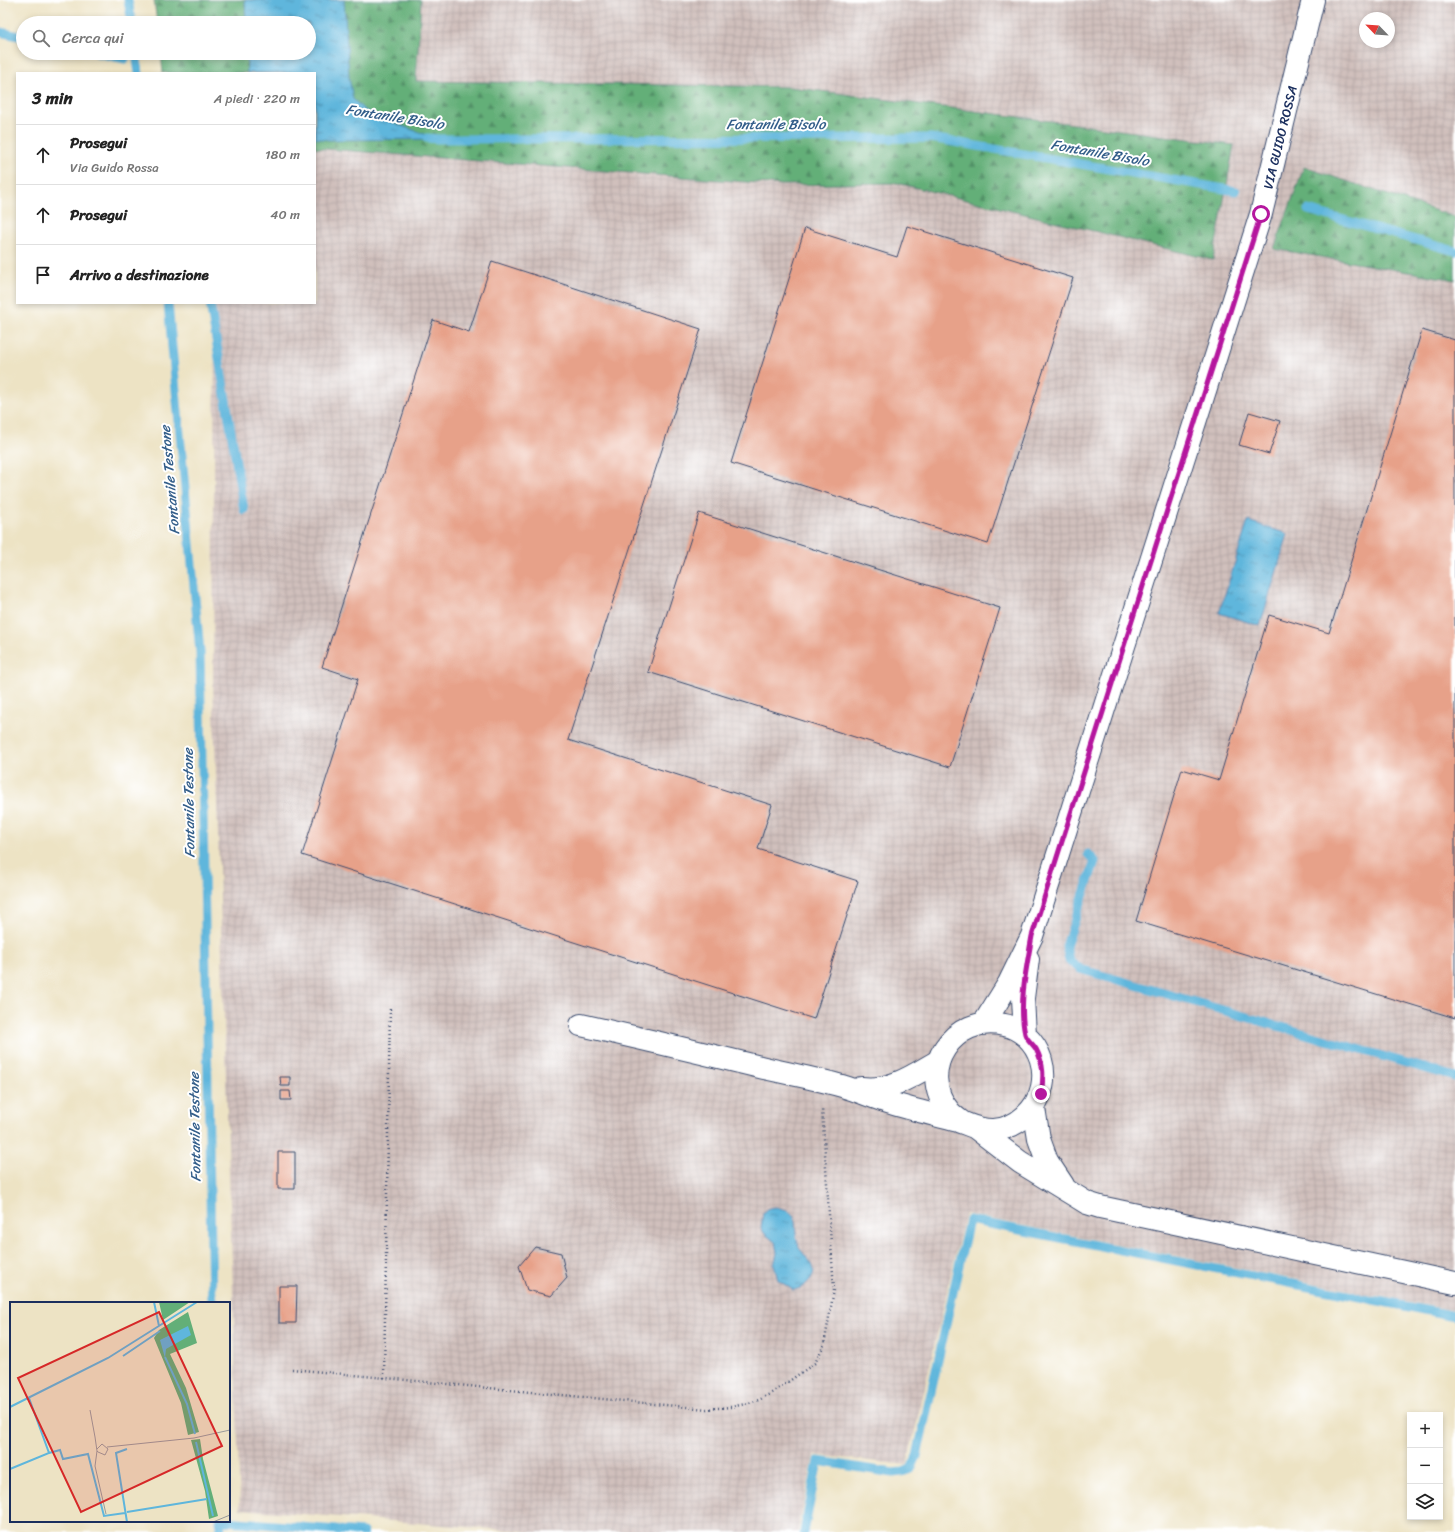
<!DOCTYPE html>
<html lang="it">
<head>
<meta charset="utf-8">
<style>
	body { margin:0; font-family:Sriracha,sans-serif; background:#f6f6f6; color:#222 }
	.controls { position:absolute; right:12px; bottom:12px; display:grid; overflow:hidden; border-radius:0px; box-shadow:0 2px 6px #0003 }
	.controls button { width:36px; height:36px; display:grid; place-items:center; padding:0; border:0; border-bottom:1px solid #e0e0e0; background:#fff; color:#222; font:20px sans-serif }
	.compass { position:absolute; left:1359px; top:12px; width:36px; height:36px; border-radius:50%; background:#fff; box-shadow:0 2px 6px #0003; rotate:295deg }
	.stop { position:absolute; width:12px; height:12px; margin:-9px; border:3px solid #b5179e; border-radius:50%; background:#fff }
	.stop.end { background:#b5179e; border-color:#fff; box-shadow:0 1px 4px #0008 }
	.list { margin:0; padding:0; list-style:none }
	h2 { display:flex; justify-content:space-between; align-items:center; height:52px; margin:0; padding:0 16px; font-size:17px }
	h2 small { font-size:13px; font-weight:400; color:#767676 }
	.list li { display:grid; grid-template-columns:26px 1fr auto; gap:12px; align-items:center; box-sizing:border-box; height:60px; padding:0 16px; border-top:1px solid #e0e0e0 }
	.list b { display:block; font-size:15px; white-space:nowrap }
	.list p { margin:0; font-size:13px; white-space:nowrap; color:#767676 }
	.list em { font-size:13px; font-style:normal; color:#767676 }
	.icon { flex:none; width:22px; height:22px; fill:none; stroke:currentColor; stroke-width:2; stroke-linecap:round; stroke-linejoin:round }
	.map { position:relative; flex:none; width:1455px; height:1532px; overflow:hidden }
	.search { position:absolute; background:#fff; box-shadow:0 2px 6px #0003; left:16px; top:16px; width:300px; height:44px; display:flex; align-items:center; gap:10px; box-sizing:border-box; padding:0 14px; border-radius:22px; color:#767676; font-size:15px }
	.panel { position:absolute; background:#fff; box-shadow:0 2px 6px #0003; left:16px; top:72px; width:300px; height:232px; border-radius:0px }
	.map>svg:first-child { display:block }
</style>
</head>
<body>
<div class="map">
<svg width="1455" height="1532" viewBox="0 0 1455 1532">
	<defs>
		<pattern id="industrial-grid" width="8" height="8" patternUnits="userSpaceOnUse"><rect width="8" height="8" fill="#d0c0bc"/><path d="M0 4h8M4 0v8" fill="none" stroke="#b2a5a4"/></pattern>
		<pattern id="forest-firs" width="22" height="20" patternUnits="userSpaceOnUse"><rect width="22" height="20" fill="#63af78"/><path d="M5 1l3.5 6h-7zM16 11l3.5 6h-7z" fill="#518f66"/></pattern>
		<pattern id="water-ripples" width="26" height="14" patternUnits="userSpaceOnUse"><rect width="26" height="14" fill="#5fb6dc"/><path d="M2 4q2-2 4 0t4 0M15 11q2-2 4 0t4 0" fill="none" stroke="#4e94b6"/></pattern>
	</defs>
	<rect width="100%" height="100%" fill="#fff"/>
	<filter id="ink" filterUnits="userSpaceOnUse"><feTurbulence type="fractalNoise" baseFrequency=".025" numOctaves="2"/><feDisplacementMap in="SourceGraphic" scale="8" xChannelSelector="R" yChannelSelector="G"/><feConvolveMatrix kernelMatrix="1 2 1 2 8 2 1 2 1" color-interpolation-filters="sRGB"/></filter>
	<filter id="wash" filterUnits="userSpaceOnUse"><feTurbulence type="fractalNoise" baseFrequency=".012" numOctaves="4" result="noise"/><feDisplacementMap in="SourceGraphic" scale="16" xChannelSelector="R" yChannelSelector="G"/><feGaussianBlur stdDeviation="0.9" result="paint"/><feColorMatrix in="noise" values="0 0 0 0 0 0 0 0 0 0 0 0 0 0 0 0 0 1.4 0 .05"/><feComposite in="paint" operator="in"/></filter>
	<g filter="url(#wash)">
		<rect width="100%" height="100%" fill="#ede3c4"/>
		<path fill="url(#industrial-grid)" fill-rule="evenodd" d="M421,0H1455V1311L965,1214L907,1465L814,1455L798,1532H532L240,1509L213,683L215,303H315V148L783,185L897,183L1212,260L1234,145L790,87L416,81ZM1365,18H1389V42H1365Z"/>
		<path fill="url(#forest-firs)" stroke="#3f6f6b" d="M154,0H421L416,81L790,87L1234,145L1213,260L897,183L783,185L315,148V73H163L161,53H309V23H157Z
			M1304,167L1455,217V280L1274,249Z"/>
		<path fill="url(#water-ripples)" stroke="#3d729d" d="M245,0H344L349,78L353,99L364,110L385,120L438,139L329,140L315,138V73H247V53H309V23H246Z
			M1248,521L1288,534L1260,626L1219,613Z
			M776,1207L787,1210L794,1216C796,1225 795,1235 798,1244C802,1258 823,1265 809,1281C804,1287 799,1289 793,1290L778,1280L774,1265L777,1253L775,1242L764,1233L761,1227L763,1213L769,1208Z"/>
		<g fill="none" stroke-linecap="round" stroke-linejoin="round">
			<path stroke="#5fb6dc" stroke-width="9" d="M128,0L132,23
				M0,32L23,37
				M97,53L125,59
				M136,53L139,73
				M427,138L438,139L931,138L1236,191
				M1308,210L1455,251
				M168,303L200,652L212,1303
				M210,303L244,510
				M1088,854L1095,861L1066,946L1069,960L1080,969L1455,1077
				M220,1521L221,1532
				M225,1521L363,1532
				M804,1532L818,1461L893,1473L902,1472L911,1469L917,1456L969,1220L1455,1316"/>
		</g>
		<g id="blocks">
			<path fill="#e7a189" d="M907,226L1073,278L988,544L731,463L805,228L897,257Z
				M492,261L701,329L568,740L772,805L758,849L858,881L814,1019L302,855L358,679L322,667L433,320L469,332Z
				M1422,330L1455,340V1018L1136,921L1182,769L1219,780L1269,615L1329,633Z
				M1249,412L1280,421L1269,454L1239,445Z
				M699,513L1000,608L950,767L648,672Z
				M280,1077H290V1086H281Z
				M281,1091H290L291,1100H281Z
				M278,1152H295V1189H278Z
				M535,1247L561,1253L567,1278L551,1296L527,1290L519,1266Z
				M279,1286H297L296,1323H279Z"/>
		</g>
	</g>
	<g filter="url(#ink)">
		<use href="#blocks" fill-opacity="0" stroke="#3a4a6d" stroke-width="1"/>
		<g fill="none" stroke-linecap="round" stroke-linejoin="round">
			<defs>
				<g id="minor">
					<path id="s1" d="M984,1023L1009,983L1032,936L1261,214L1313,0"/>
					<path d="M581,1025C639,1038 698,1052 756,1066C785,1073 814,1078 842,1086C859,1091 874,1098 891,1103C913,1110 936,1115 958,1121C970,1125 980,1131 994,1130C1017,1128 1037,1110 1042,1087C1046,1068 1040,1049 1026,1036C1020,1031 1011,1026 1004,1025C954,1013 915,1070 949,1111C952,1115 958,1119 963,1123"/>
					<path d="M1025,1035L1023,998L1028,959"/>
					<path d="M861,1088C890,1092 914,1075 938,1061"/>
					<path d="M1034,1108L1039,1139L1047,1161L1063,1185"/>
					<path d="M977,1129L1020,1162L1087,1203L1100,1207L1455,1283"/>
				</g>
			</defs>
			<use href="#minor" stroke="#3a4a6d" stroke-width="24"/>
			<path stroke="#3a4a6d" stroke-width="2.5" stroke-dasharray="1 3" stroke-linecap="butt" d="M292,1369L707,1409L731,1407L745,1404L759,1400L775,1391L815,1363L824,1345L834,1290L822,1108
				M384,1378L390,1008"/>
			<use href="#minor" stroke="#fff" stroke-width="22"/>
		</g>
	</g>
	<g fill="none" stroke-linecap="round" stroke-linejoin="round" filter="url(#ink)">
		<path stroke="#b5179e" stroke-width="5" d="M1041,1094C1044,1077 1044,1064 1036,1049C1033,1044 1027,1040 1025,1034C1018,1004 1027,965 1032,936L1261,214"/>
	</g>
	<g text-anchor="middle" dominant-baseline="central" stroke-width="4" stroke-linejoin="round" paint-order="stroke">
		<g font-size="13" fill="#1b2f5e" stroke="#fff">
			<text stroke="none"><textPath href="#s1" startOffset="936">VIA GUIDO ROSSA</textPath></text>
		</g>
		<g font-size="14" font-style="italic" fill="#335e8a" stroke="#fff">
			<text transform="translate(395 117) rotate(9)">Fontanile Bisolo</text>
			<text x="776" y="124">Fontanile Bisolo</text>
			<text transform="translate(1100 153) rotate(10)">Fontanile Bisolo</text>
			<text transform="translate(170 480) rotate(-95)">Fontanile Testone</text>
			<text transform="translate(189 803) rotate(-91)">Fontanile Testone</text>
			<text transform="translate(195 1127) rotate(-91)">Fontanile Testone</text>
		</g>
	</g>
	<g transform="translate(10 1302)">
		<rect width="220" height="220" fill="#ede3c4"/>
		<path d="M149,0H180L153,18ZM178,10L187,41L160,52L176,86L189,130L178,133L171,101L144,36L149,28ZM190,137L193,157L208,214L199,217L195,189L181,138Z" fill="#63af78"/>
		<path d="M178,24L181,33L156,47L155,56L150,38Z" fill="#5fb6dc"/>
		<path fill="none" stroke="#5fb6dc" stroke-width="2" d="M144,0L149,24M113,54L150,29M155,55L177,102L185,132M0,105L98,56L187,0M186,140L203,214M39,151L50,148L53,157L78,152L94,214L115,211M0,167L39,151L19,96M117,210L197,197M117,220L106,151L117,147"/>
		<path fill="none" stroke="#999b9b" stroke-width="1" d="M80,108L85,135L87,149L88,150L95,153L98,147L92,142L87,147M97,145L184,136L220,128M87,149L85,164L96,212M203,220L220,213"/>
		<path fill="#d62828" fill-opacity="0.15" stroke="#d62828" stroke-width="2" d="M149,10L212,144L71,210L8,76Z"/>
		<rect width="220" height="220" fill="none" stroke="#1b2f5e" stroke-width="2"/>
	</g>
</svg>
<div class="controls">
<button>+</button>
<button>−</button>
<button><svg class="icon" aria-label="layers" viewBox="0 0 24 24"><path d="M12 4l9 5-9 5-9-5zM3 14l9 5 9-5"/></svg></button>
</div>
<svg class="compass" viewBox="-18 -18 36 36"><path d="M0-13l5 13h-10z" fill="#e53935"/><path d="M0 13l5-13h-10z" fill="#767676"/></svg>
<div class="stop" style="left:1261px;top:214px"></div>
<div class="stop end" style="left:1041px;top:1094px"></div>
<div class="search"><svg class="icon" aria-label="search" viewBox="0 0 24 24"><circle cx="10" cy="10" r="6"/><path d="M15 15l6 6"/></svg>Cerca qui</div>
<section class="panel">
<h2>3 min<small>A piedi · 220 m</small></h2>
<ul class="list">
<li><svg class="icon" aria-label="ahead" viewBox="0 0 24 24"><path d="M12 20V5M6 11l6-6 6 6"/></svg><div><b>Prosegui</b><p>Via Guido Rossa</p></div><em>180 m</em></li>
<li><svg class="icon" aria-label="ahead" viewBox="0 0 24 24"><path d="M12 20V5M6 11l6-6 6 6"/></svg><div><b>Prosegui</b></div><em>40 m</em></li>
<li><svg class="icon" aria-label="arrive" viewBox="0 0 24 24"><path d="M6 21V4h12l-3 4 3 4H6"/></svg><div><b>Arrivo a destinazione</b></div></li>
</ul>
</section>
</div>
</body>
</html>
